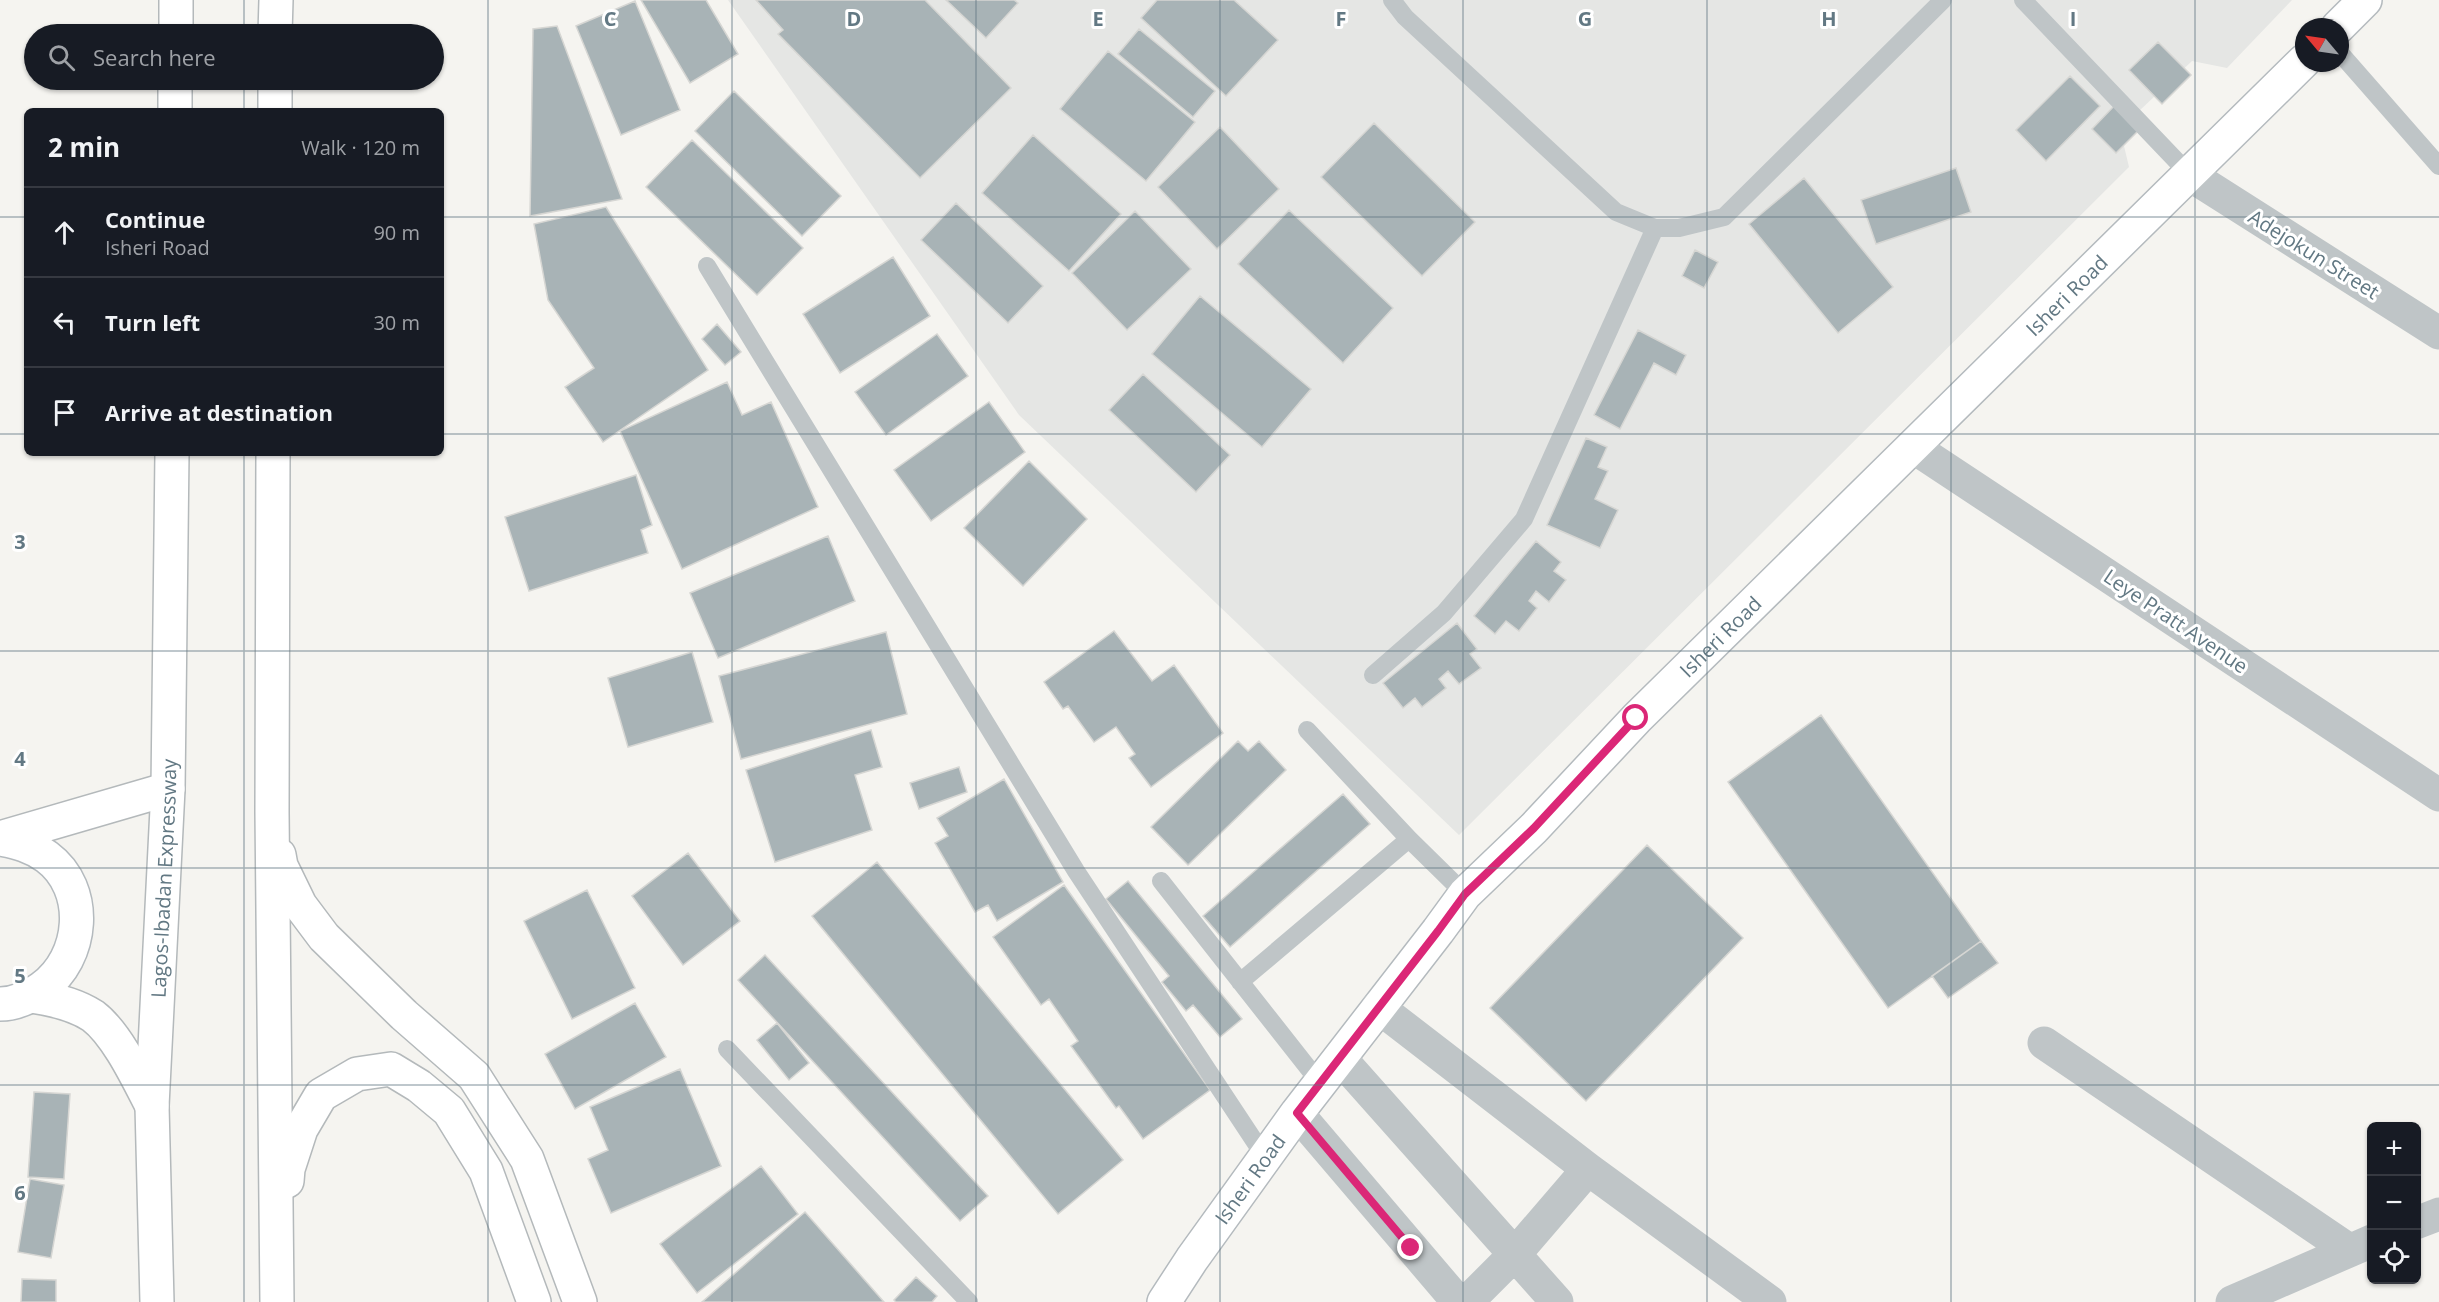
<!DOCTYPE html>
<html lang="en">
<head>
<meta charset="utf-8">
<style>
	body { margin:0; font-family:"Open Sans",sans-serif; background:#20242c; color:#f1f3f6 }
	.controls { position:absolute; right:18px; bottom:18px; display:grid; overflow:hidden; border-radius:9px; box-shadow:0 2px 4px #0004 }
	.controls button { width:54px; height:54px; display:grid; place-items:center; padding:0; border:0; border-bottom:2px solid #363941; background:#171b24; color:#f1f3f6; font:30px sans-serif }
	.compass { position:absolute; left:2295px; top:18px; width:54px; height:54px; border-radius:50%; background:#171b24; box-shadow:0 2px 4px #0004; rotate:299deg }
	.stop { position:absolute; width:18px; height:18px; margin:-14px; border:4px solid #db2777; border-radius:50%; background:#fff }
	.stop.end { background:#db2777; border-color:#fff; box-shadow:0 2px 6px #0008 }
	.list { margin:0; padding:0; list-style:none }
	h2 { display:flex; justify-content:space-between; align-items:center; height:78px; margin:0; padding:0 24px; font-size:26px }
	h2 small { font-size:20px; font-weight:400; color:#9ea1a6 }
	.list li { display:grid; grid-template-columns:39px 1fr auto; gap:18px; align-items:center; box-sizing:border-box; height:90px; padding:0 24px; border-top:2px solid #363941 }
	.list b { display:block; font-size:22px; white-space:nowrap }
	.list p { margin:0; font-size:20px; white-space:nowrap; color:#9ea1a6 }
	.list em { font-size:20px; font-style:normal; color:#9ea1a6 }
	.icon { flex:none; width:33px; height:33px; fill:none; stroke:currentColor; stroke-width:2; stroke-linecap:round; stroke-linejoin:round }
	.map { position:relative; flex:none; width:2439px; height:1302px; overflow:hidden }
	.search { position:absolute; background:#171b24; box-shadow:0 2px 4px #0004; left:24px; top:24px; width:420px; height:66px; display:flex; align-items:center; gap:15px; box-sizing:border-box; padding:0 21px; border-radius:33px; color:#9ea1a6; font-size:22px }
	.panel { position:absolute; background:#171b24; box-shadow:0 2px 4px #0004; left:24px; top:108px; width:420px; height:348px; border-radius:9px }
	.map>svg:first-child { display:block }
</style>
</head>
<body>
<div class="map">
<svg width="2439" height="1302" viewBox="0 0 2439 1302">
	<rect width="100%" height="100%" fill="#f5f4f0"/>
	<path fill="#e5e6e4" d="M728,0H2292L2227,68L2192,61L2120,129L2129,167L1459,835L1019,415Z"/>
	<path fill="#a8b3b6" stroke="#d6d6d3" stroke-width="1.5" d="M641,0H706L738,54L690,83Z
		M756,0H925L1011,88L920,178L778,34L783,30Z
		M946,0H1014L1018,3L986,38Z
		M1157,0H1234L1278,40L1226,96L1141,18Z
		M635,1L680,110L621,135L576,26Z
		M557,26L622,199L530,216L533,29Z
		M1139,29L1215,91L1193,117L1118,54Z
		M2158,42L2191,75L2162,104L2129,70Z
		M1108,51L1195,122L1146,181L1060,109Z
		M2070,76L2100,106L2046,161L2016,130Z
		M734,91L841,196L802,236L695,131Z
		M2115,105L2139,130L2116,153L2092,129Z
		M1374,123L1475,222L1422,276L1321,177Z
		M1220,127L1279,189L1217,249L1158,187Z
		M1033,135L1121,214L1069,271L982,193Z
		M692,140L803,248L757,295L646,187Z
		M1956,168L1971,212L1876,244L1861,200Z
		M1804,178L1893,287L1838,333L1749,224Z
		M956,203L1043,286L1008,323L921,240Z
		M606,207L708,370L603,442L565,387L594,368L548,300L534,224Z
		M1289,210L1393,308L1343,363L1238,264Z
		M1135,211L1191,269L1127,330L1072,273Z
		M1695,250L1718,262L1704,288L1682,276Z
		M893,257L930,316L840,373L803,314Z
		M1200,296L1311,389L1262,447L1152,354Z
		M717,324L741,352L725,365L702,339Z
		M1638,330L1686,355L1676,375L1654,363L1620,429L1594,415Z
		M937,334L968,376L886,435L855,392Z
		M1143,374L1230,455L1196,492L1109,410Z
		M727,382L742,415L771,402L818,507L682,569L620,431Z
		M989,402L1025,452L931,521L894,470Z
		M1586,438L1607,447L1598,467L1608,471L1595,499L1618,510L1600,548L1547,525Z
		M1029,461L1087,519L1023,586L964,528Z
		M636,475L652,525L641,530L648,553L529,591L505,517Z
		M828,536L855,601L718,658L690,593Z
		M1536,541L1561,562L1554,571L1566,580L1549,602L1536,591L1529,601L1537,608L1519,631L1506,621L1495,634L1474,616Z
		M1457,623L1477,649L1470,654L1481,668L1459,684L1448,671L1439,679L1446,688L1422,707L1415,698L1403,708L1383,683Z
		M1114,631L1152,681L1174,665L1223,733L1151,787L1129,758L1135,754L1116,727L1094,742L1068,706L1063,709L1044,682Z
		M886,632L907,714L741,759L719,676Z
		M692,652L713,722L628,747L608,678Z
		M1821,715L1981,941L1888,1008L1728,782Z
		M871,730L882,767L855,775L872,830L775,862L746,770Z
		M1238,741L1248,751L1259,741L1286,770L1188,865L1151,827Z
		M959,767L967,792L919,809L910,783Z
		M1004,779L1063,882L997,921L988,905L975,912L935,843L948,836L937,818Z
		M1343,794L1370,824L1230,947L1203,916Z
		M1647,845L1743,938L1586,1101L1490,1008Z
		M688,853L740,921L683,965L632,896Z
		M877,862L1123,1160L1058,1214L812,916Z
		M1128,881L1242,1019L1220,1037L1193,1005L1186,1011L1162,982L1169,976L1106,899Z
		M1064,885L1210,1090L1143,1139L1119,1106L1116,1108L1071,1046L1078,1041L1049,999L1041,1005L993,937Z
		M587,890L635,988L572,1019L524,921Z
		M1981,941L1998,963L1948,998L1932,976Z
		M765,955L988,1196L960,1221L738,980Z
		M635,1003L666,1057L575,1109L545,1054Z
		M777,1023L809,1063L789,1080L757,1040Z
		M680,1069L721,1166L611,1213L588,1159L608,1150L590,1107Z
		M34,1092L70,1094L64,1179L28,1177Z
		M761,1166L798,1214L697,1293L660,1244Z
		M30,1179L64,1185L51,1258L18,1252Z
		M805,1212L884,1302H702Z
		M916,1277L937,1296L932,1302H896L894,1300Z
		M22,1279L56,1280V1302H21Z"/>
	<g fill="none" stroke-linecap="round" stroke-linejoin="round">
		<defs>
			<g id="secondary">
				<path d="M2338,27L2365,0"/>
				<path d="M0,839C17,842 32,846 47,857C90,889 84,958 42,988C30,997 15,1004 0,1004"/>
				<path id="s1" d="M1164,1302L1192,1259L1297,1113L1438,931L1465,894L1534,828L1637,718L2304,61"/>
			</g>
			<g id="highway">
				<path d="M176,34V0"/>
				<path d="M275,34L276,0"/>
				<path d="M175,111V80"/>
				<path d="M275,111V80"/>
				<path d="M273,453L272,812L277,1302"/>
				<path d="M0,838L168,789"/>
				<path d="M279,855L281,866L300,905L324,937L404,1015L474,1076L527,1159L580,1302"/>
				<path d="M31,996C52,999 75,1004 93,1016C117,1034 138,1079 152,1106"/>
				<path d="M287,1181L288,1169L301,1129L321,1095L357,1074L391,1069L419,1086L449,1111L486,1171L534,1302"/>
				<path id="s2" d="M157,1302L152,1106L168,789L172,453"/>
			</g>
		</defs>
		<use href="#secondary" stroke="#b4babe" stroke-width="36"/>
		<use href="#highway" stroke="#b4b9bb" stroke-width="36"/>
		<path stroke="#bfc5c7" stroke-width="18" d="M1392,0L1405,17L1616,212L1655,228H1679L1724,217L1943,0
			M2023,0L2190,175
			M2340,53L2439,166
			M707,266L1076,871L1265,1157
			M1373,675L1444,613L1524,519L1655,228
			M1409,839L1465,894
			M1161,881L1320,1083
			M1240,982L1409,839L1307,730
			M727,1049L969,1302"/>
		<path stroke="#bfc5c7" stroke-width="33" d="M2190,175L2439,333
			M1913,447L2439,795
			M1378,1007L1588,1169L1770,1302
			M2044,1043L2349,1250
			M1340,1058L1557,1302
			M1297,1113L1458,1302
			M2416,1223L2439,1214
			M1467,1302L1515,1254L1588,1169
			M2232,1302L2372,1241"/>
		<use href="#secondary" stroke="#fff" stroke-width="33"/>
		<use href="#highway" stroke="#fff" stroke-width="33"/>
	</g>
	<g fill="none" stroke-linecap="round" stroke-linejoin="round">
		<path stroke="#db2777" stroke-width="8" d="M1411,1248L1297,1113L1438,931L1465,894L1534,828L1636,718"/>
	</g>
	<path fill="none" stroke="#627883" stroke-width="1.5" stroke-opacity="0.55" d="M244,0V34M488,0V1302M732,0V1302M976,0V1302M1220,0V1302M1463,0V1302M1707,0V1302M1951,0V1302M2195,0V1302M244,80V111M0,217H27M441,217H2439M0,434H27M441,434H2439M244,453V1302M0,651H2439M0,868H2439M0,1085H2439"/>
	<g text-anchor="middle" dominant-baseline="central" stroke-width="6" stroke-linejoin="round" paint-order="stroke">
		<g font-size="20" fill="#627883" stroke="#fff">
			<text transform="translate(2314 254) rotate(32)">Adejokun Street</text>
			<text stroke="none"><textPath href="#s1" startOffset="1356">Isheri Road</textPath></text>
			<text transform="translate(2176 621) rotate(34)">Leye Pratt Avenue</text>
			<text stroke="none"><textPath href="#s1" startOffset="870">Isheri Road</textPath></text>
			<text stroke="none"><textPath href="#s2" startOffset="424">Lagos-Ibadan Expressway</textPath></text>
			<text stroke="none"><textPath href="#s1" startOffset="150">Isheri Road</textPath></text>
		</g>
	</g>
	<g font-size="20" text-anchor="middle" font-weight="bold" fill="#627883" stroke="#fff" stroke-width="6" stroke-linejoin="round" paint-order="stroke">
		<text x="610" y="26">C</text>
		<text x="854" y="26">D</text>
		<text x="1098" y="26">E</text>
		<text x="1341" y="26">F</text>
		<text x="1585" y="26">G</text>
		<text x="1829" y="26">H</text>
		<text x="2073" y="26">I</text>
		<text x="20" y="549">3</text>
		<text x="20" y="766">4</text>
		<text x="20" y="983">5</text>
		<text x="20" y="1200">6</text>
	</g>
</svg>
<div class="controls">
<button>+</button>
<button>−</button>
<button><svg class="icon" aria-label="locate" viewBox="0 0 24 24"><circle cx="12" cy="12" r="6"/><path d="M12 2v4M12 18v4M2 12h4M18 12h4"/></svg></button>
</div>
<svg class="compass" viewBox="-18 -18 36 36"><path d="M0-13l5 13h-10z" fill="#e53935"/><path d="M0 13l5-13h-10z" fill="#9ea1a6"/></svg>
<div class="stop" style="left:1636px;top:718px"></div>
<div class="stop end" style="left:1411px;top:1248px"></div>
<div class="search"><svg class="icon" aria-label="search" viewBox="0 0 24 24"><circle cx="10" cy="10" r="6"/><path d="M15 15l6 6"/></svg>Search here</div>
<section class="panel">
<h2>2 min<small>Walk · 120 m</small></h2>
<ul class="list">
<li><svg class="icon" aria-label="ahead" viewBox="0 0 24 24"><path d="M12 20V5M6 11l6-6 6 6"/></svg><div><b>Continue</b><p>Isheri Road</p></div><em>90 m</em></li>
<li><svg class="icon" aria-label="left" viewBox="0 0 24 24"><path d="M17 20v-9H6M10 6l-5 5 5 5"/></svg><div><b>Turn left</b></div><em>30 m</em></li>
<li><svg class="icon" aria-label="arrive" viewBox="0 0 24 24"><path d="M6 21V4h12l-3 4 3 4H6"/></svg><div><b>Arrive at destination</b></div></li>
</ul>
</section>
</div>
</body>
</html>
